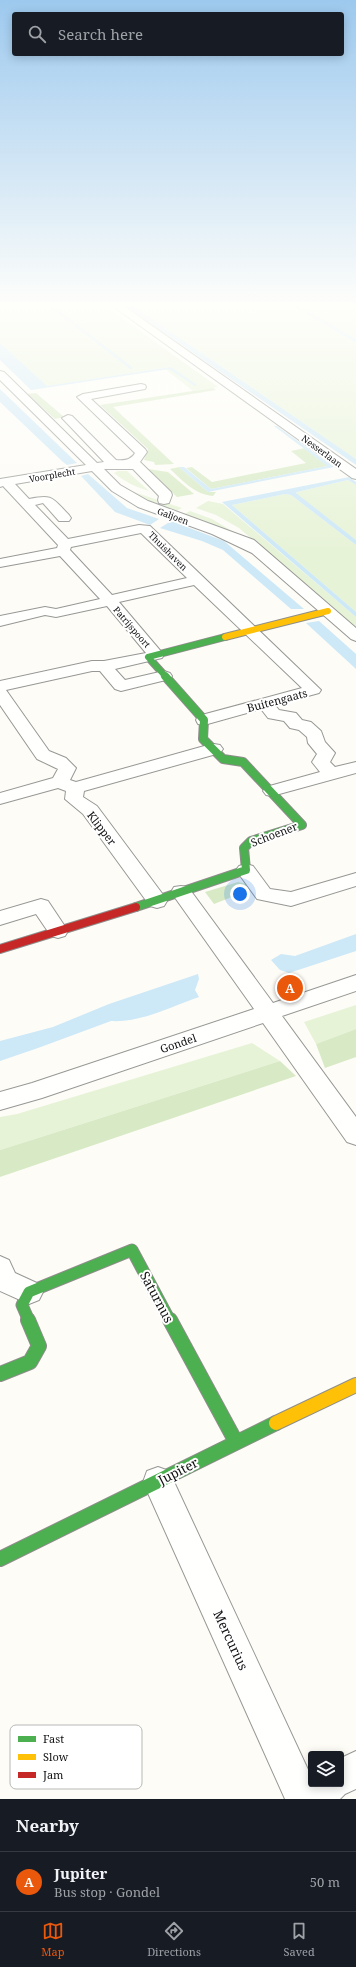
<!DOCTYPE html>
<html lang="en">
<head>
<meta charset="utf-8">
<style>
	body { margin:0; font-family:"Noto Serif",serif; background:#242831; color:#f1f3f6 }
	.controls { position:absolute; right:12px; bottom:12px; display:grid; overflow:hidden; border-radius:4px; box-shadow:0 2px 10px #0003 }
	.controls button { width:36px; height:36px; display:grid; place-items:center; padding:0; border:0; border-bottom:1px solid #363941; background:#171b24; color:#f1f3f6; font:20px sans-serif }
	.you { position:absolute; left:240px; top:894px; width:14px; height:14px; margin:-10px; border:3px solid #fff; border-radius:50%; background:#1a73e8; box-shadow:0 0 0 6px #1a73e833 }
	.badge { display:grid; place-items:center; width:26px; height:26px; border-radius:50%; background:#ea580c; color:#fff; font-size:13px; font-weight:700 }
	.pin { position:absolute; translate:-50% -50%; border:2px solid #fff; box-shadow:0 1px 4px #0006 }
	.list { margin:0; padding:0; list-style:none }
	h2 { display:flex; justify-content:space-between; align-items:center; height:52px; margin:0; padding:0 16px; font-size:17px }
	h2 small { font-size:13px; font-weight:400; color:#9ea1a6 }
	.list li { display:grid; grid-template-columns:26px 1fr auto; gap:12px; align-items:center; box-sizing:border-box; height:60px; padding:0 16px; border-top:1px solid #363941 }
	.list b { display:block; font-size:15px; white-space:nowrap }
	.list p { margin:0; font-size:13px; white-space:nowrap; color:#9ea1a6 }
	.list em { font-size:13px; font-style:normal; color:#9ea1a6 }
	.icon { flex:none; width:22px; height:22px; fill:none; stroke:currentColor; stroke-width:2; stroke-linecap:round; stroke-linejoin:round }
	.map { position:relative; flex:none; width:356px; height:1799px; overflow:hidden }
	.search { position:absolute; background:#171b24; box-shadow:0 2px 10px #0003; left:12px; right:12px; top:12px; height:44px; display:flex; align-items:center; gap:10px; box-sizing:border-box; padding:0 14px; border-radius:4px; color:#9ea1a6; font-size:15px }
	.sheet { height:112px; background:#171b24 }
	nav { display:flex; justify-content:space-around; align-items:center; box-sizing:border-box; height:56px; border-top:1px solid #363941; background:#171b24; font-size:11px; color:#9ea1a6 }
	nav a { display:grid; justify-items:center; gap:2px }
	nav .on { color:#ea580c }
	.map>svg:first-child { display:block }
</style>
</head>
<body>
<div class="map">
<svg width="356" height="1799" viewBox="0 0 356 1799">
	<rect width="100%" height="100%" fill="#fdfcf7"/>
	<path fill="#e7f3d7" d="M0,302H100L218,387L193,391L164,368L47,386L0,343Z
		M127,302H287L356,343V459Z
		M292,302H343L356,309V339Z
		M118,471H127L149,491C136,487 125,482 114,473Z
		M348,480L356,485V540L296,494L297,492Z
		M122,488L182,508L173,513L142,502Z
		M285,494L291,495L356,545V612L232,505Z
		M208,501L223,504L356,617V628L239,528L216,515L196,508Z
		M190,511L212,519L237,534L181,516Z
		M356,1005V1029L316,1044L304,1022Z
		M252,1043L280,1061L0,1150V1117L17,1114Z"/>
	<path fill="#d8eac5" d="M213,388L216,390L113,407L174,464L155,465L154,462L144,460L148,449L100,405Z
		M36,393L64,417L55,419L27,394Z
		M305,448L328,466L211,489L186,468L192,467L212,482L306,463L291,451Z
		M179,467L208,492H216L213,496C194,494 183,481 170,469Z
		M148,469L168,472L194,494L177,497Z
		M238,882L247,884L242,893L214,904L205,892Z
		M356,1029V1057L325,1068L316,1044Z
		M280,1061L296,1076L0,1177V1150Z"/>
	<path fill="#cde8f7" d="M119,302H127L356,459V465Z
		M287,302H292L356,339V343Z
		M0,343L47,386L171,367L197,385L195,386L169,369L31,390L0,360Z
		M0,389L77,463L67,465L63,462L0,402Z
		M274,426H277L334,467L208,492L179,467H184L211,489L327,466Z
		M88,474L127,508L159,519L150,525L115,512L81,476Z
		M349,477L356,482V485L348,480L297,492L296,493L356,540V545L291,495L285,494L232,505L356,612V617L222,502Z
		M171,521L224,541L304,609H291L223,550L202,541L160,528Z
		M319,621L356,654V669L306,623Z
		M356,934V951L289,973L280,970L271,960L281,954L295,956Z
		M198,974L199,979L195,990L199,997C172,1006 141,1023 111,1021L38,1048L0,1061V1041L53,1027L109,1004Z"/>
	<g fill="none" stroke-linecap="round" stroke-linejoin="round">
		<path stroke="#cde8f7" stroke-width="2.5" d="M46,302L131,368"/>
		<defs>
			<path id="street" d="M107,302H118L356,469V479L352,478Z
				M0,371L4,372L97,463L104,462L62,418L68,415L72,416L116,460C124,461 131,460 135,453L77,397L83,394L141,384L145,385L146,387L145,389L91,399L145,449L147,452L140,462L171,492L172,495L169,503L164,504L159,503L158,500L159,496L133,469H104L120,485L148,501L254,540L356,628V641L351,639L252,553L212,534L138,507L112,491L92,471L15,484L29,499C54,494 52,498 69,515L71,518L69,521H59L43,503L35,505L68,539L139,525L150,526L321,690L319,693L275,705L279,710L296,713L302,720L311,722L321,731L325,742L335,753L330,762L335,767L356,762V773L272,796L266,795L263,791L266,787L320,772L312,762L317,754L308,743L307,737L299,730L290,728L284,721L268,718L261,709L204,725L198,724L196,720L198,716L302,688L194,585L119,602L164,655L162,658L115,669L125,680L164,671L170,673L172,676L170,679L121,691L115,689L100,671H92L6,690L49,751L66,758L76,768L70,780L76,782L208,745L214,744L220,745L223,749L220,753L84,791L83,797L97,806L164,896L167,901L164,906L157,908L150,906L83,814L65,799L66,791L58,788L0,804V793L53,778L58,769L37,759L0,705V681L92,661H104L146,653L107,606L56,617L45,615L0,626V616L45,607L56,609L100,599L60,556L0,567V559L57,548L58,545L3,486L0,487V479L86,465L0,380ZM141,533L187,578L112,595L70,550L71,547Z
				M246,864L253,866L270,889L291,892L356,873V886L291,906L257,899L236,870L239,866Z
				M181,886L188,887L273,1003L356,975V991L282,1016L356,1117V1145L347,1142L263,1023L42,1098L0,1110V1092L32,1083L254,1009L171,892L174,887Z
				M41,899L48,901L68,931L65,936L58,938L51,936L36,914L0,925V911Z
				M0,1256L9,1260L15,1273L39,1284L43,1292L39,1300L29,1304L0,1291Z
				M158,1467L169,1471L311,1776V1784H341V1758L356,1751V1789L345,1794L340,1799H285L143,1482L147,1471Z"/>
			<path id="fast-far3" d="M166,677L148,657L225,637"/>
			<path id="fast-far2" d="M136,907L246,870L244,848L251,841L302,825L243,762L223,759L203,739L204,720L165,676"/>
			<path id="fast-far1" d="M29,1321L22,1305L29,1292L132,1250L170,1321"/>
			<path id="fast" d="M170,1320L236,1442
				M0,1374L30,1362L39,1346L28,1320
				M0,1559L276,1423"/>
			<path id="slow-far1" d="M225,637L328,611"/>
			<path id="slow" d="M276,1423L356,1385"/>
			<path id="jam" d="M0,949L136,907"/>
		</defs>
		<use href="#street" stroke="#979795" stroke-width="2"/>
		<use href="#fast-far3" stroke="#8e8d8b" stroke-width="8"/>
		<use href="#fast-far2" stroke="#8e8d8b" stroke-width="10"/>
		<use href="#fast-far1" stroke="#8e8d8b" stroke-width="13"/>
		<use href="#fast" stroke="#8e8d8b" stroke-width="16"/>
		<use href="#slow-far1" stroke="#8e8d8b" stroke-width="8"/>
		<use href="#slow" stroke="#8e8d8b" stroke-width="16"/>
		<use href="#jam" stroke="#8e8d8b" stroke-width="10"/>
		<use href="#street" fill="#fffffe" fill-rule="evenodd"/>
		<use href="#fast-far3" stroke="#4caf50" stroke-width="6"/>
		<use href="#fast-far2" stroke="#4caf50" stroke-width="8"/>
		<use href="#fast-far1" stroke="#4caf50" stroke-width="11"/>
		<use href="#fast" stroke="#4caf50" stroke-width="14"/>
		<use href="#slow-far1" stroke="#ffc107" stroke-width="6"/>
		<use href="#slow" stroke="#ffc107" stroke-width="14"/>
		<use href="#jam" stroke="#c62828" stroke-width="8"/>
	</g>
	<linearGradient id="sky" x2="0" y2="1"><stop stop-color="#9dc9ee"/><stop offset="0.55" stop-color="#fefefb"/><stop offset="1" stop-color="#fefefb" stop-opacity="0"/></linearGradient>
	<rect width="356" height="554" fill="url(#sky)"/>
	<g text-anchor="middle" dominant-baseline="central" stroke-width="4" stroke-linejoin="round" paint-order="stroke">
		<g font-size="9" fill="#111" stroke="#fff">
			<text transform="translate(322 451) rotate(36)">Nesserlaan</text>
			<text transform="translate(52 475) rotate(-10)">Voorplecht</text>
			<text transform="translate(173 516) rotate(20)">Galjoen</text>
			<text transform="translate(168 551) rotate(45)">Thuishaven</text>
			<text transform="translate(132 627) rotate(49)">Patrijspoort</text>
		</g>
		<g font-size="11" fill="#111" stroke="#fff">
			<text transform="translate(277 700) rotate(-15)">Buitengaats</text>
			<text transform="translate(102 828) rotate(52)">Klipper</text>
			<text transform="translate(274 834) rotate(-21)">Schoener</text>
			<text transform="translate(178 1043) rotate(-19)">Gondel</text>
		</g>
		<g font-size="13" fill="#111" stroke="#fff">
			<text transform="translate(157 1297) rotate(62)">Saturnus</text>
			<text transform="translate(178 1471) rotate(-27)">Jupiter</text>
			<text transform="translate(231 1640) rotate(65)">Mercurius</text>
		</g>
	</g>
	<rect x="10" y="1725" width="132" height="64" rx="6" fill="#fff" stroke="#b8b8b8" stroke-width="1"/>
	<rect x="18" y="1736" width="18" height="6" fill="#4caf50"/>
	<rect x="18" y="1754" width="18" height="6" fill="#ffc107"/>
	<rect x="18" y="1772" width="18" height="6" fill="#c62828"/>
	<g font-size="11" fill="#111">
		<text x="43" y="1743">Fast</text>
		<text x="43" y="1761">Slow</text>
		<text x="43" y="1779">Jam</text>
	</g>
</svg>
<div class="controls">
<button><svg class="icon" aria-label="layers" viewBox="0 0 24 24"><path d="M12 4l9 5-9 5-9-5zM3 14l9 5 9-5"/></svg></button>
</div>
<div class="you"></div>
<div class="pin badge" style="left:290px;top:988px">A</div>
<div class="search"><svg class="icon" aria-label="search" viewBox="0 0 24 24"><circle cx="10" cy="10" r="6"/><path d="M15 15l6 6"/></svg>Search here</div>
</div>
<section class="sheet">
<h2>Nearby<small></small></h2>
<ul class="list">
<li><span class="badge">A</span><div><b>Jupiter</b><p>Bus stop · Gondel</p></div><em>50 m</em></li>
</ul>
</section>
<nav>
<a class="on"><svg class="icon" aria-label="map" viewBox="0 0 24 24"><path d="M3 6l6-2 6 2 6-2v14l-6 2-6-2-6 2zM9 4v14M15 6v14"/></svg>Map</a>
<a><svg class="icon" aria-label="directions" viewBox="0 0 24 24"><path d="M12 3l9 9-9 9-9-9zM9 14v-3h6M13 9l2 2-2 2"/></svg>Directions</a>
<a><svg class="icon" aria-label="saved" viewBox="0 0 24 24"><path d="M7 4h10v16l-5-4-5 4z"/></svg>Saved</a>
</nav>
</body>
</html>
